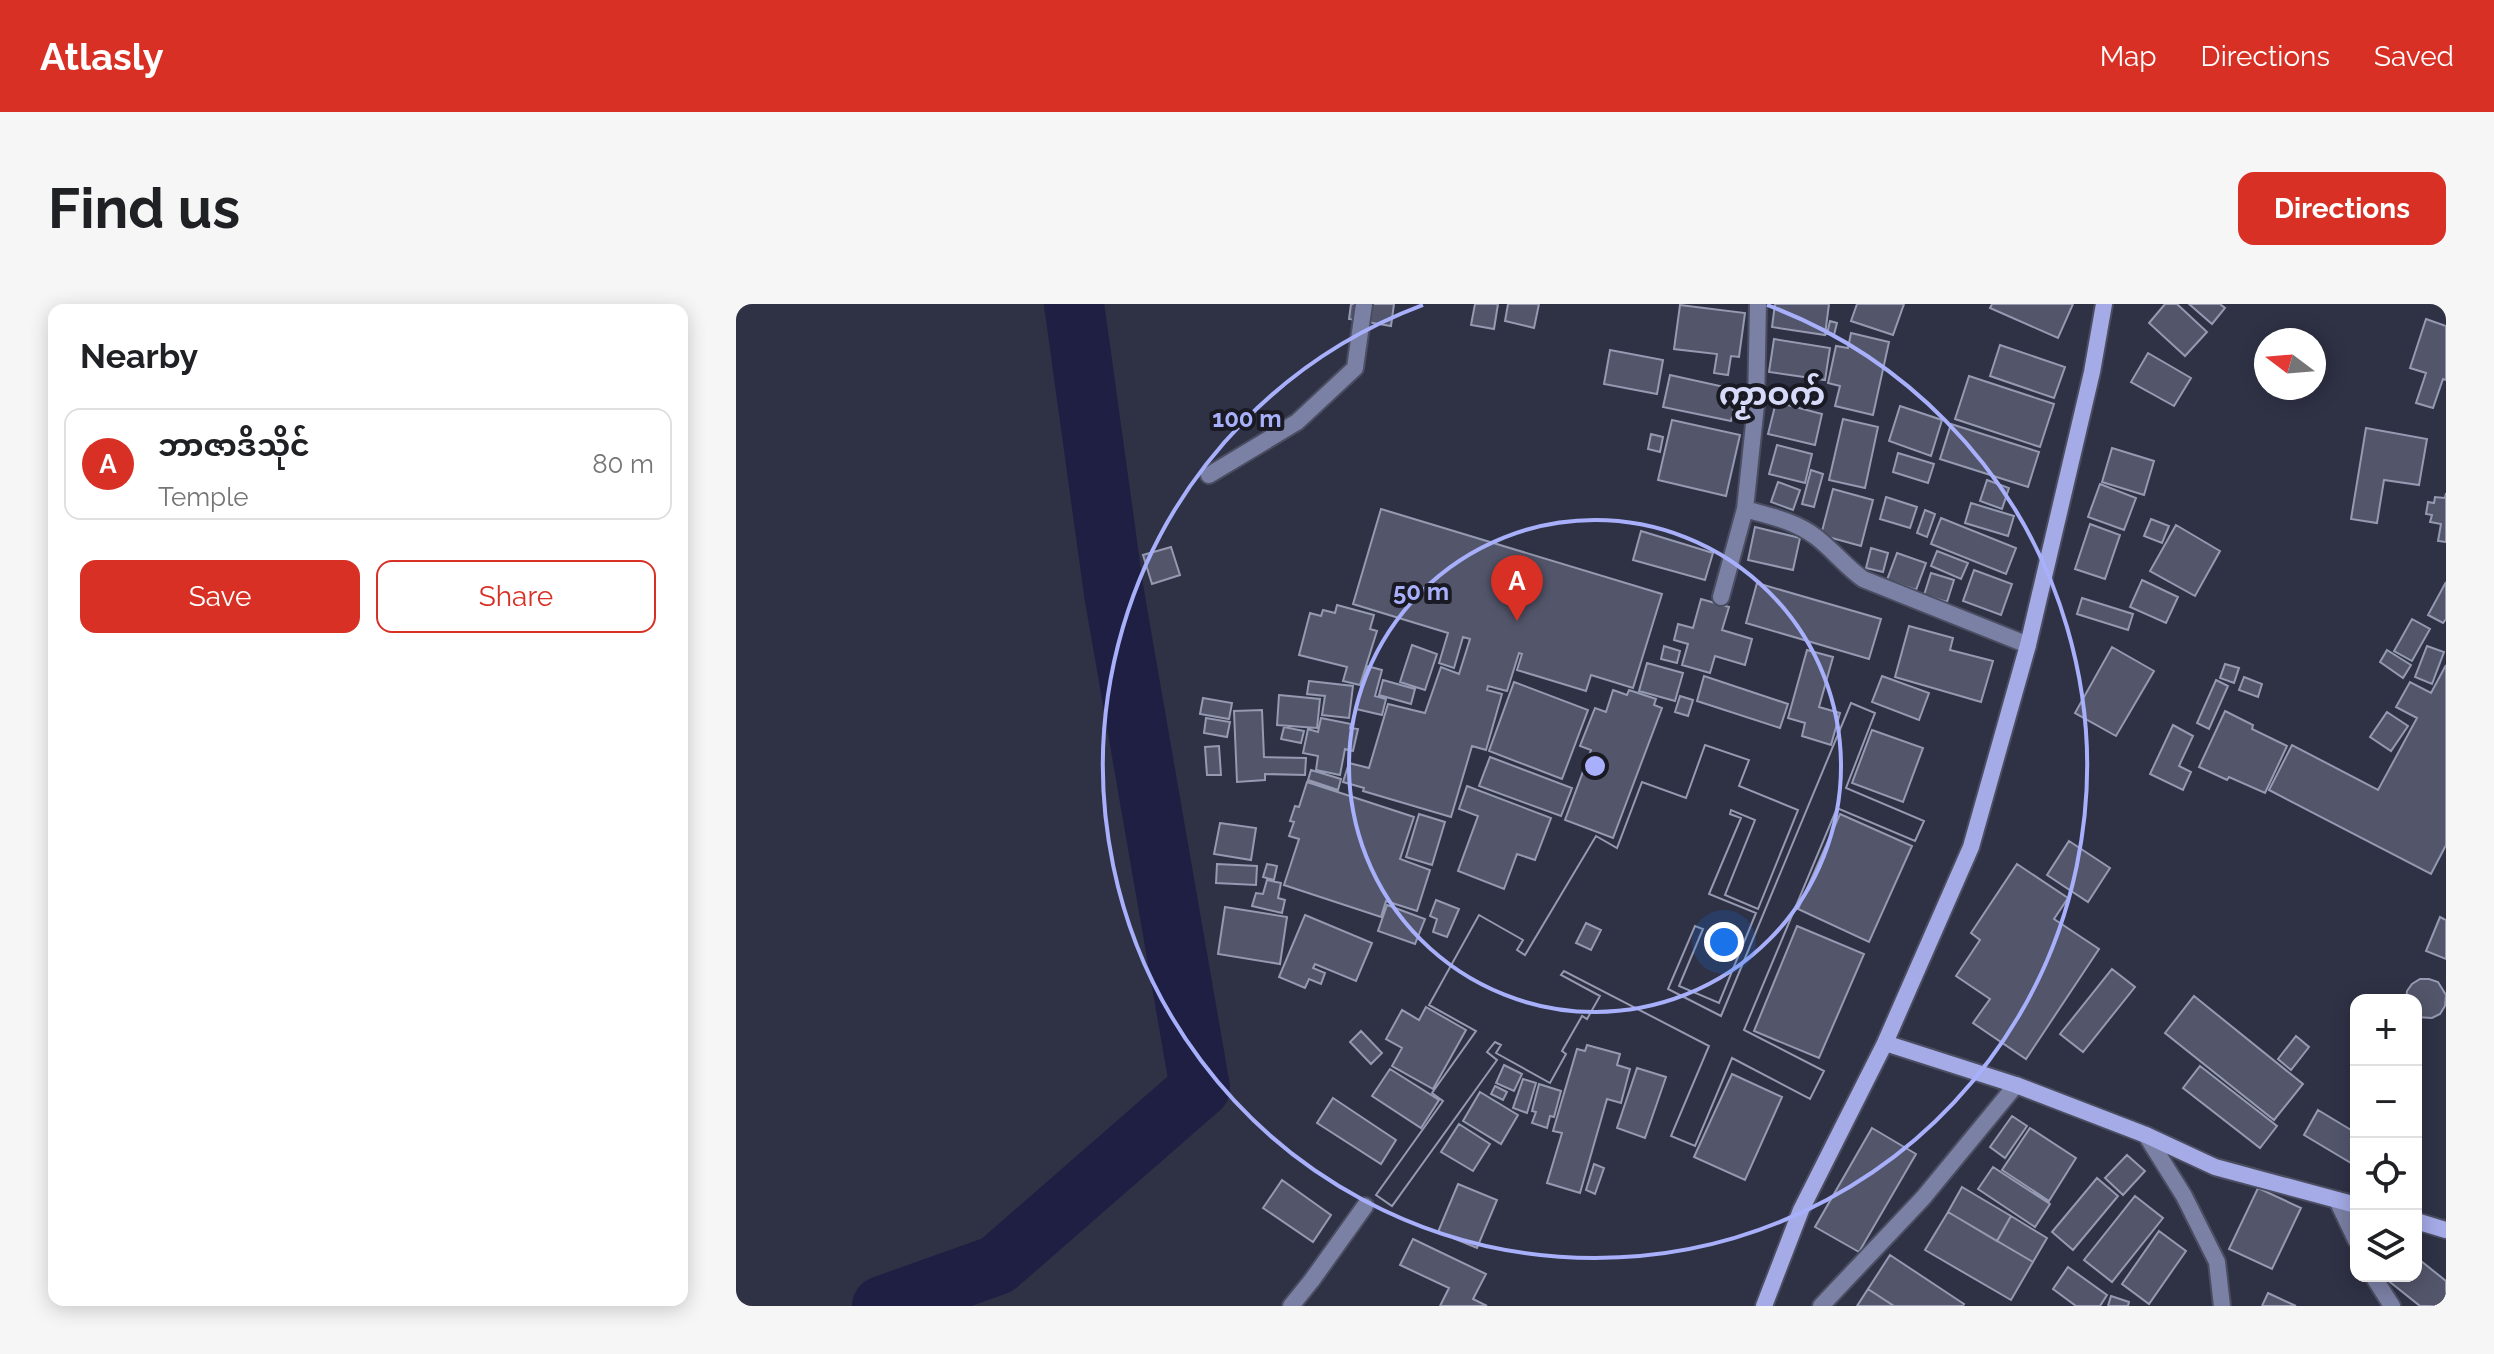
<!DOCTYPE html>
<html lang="en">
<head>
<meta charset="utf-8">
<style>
	body { margin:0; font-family:Raleway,"Noto Sans Myanmar",sans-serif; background:#f6f6f6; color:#202124 }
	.controls { position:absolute; right:24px; bottom:24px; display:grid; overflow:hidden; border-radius:16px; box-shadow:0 4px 20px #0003 }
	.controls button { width:72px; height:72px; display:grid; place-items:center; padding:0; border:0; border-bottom:2px solid #e0e0e0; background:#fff; color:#202124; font:40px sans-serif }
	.compass { position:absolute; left:1518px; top:24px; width:72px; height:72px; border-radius:50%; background:#fff; box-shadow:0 4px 20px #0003; rotate:286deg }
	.you { position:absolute; left:988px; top:638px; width:28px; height:28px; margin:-20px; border:6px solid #fff; border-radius:50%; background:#1a73e8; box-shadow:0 0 0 12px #1a73e833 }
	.badge { display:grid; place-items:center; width:52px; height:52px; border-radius:50%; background:#d93025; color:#fff; font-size:26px; font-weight:700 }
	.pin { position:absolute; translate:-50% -66px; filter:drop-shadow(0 2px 4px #0008) }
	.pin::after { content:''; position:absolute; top:42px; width:28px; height:24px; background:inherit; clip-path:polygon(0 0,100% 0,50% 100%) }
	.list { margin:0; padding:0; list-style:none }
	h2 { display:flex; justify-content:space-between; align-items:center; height:104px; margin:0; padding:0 32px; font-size:34px }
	h2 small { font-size:26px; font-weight:400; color:#757577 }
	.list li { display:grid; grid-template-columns:52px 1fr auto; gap:24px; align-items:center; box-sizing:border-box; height:112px; margin:0 16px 16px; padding:0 16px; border:2px solid #e0e0e0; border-radius:16px }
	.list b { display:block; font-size:30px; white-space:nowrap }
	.list p { margin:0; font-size:26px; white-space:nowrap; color:#757577 }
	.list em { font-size:26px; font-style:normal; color:#757577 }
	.actions { display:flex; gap:16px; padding:24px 32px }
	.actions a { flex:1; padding:18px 0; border:2px solid #d93025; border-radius:16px; text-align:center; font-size:28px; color:#d93025 }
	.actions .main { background:#d93025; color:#fff }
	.icon { flex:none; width:44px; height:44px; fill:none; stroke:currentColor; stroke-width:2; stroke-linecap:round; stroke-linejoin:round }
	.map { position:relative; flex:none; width:1710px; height:1002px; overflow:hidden; border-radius:16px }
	header { display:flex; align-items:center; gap:48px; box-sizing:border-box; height:112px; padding:0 40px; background:#d93025; color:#fff }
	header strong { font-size:38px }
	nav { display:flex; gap:44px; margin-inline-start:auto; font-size:28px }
	.intro { display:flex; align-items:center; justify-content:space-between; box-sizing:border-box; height:192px; padding:0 48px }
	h1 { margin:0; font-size:56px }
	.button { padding:20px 36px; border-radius:16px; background:#d93025; color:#fff; font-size:28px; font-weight:700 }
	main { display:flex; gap:48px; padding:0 48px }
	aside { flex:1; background:#fff; border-radius:16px; box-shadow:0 4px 20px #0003 }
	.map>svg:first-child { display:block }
</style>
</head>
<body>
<header>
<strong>Atlasly</strong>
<nav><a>Map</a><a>Directions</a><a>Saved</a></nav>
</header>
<div class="intro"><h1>Find us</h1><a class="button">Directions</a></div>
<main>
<aside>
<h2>Nearby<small></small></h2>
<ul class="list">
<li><span class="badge">A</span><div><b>ဘာဇာဒိသိုင်</b><p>Temple</p></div><em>80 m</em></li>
</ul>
<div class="actions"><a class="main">Save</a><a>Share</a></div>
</aside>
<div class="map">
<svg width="1710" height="1002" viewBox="0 0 1710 1002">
	<rect width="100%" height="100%" fill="#2f3145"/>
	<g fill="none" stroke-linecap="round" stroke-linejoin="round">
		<path stroke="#1e1f43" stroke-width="60" d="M146,1002L261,961L464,784L378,289L338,0"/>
	</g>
	<path fill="#53566b" stroke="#9599b1" stroke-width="2" fill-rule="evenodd" d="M615,0H658L655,22L613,15Z
		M739,0H762L758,25L735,21Z
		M772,0H803L798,24L769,17Z
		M1039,0H1093L1089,31L1036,23Z
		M1121,0H1168L1157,31L1115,17Z
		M1256,0H1337L1322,34L1254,4Z
		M1429,0H1441L1471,28L1449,52L1413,19Z
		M1453,0H1484L1489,4L1476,20Z
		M944,1L1009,9L1003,53L995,52L992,71L978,69L981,50L938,45Z
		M1690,15L1710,22V76L1707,75L1697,104L1680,99L1690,69L1674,64Z
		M1094,17L1101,19L1098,31L1091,30Z
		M1115,29L1153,38L1137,111L1099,102L1104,82L1092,79L1100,42L1112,44Z
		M1038,35L1094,44L1089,76L1033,68Z
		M1264,41L1329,63L1318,94L1254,72Z
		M874,46L927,56L921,90L868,80Z
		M1412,49L1455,74L1438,102L1395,78Z
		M934,71L1002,86L995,117L927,103Z
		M1233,72L1318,100L1304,143L1219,115Z
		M1040,98L1086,110L1079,141L1032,130Z
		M1164,102L1206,116L1195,152L1153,137Z
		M1107,115L1142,123L1129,184L1093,176Z
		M936,116L1004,131L990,192L922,176Z
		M1215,120L1303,148L1292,183L1204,155Z
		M1630,124L1691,135L1683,181L1648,176L1641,219L1615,215Z
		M915,130L927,133L924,148L912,145Z
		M1041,141L1076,150L1069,179L1033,170Z
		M1376,144L1418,157L1408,191L1366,178Z
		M1162,149L1198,160L1192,179L1157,168Z
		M1075,166L1087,170L1078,203L1066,200Z
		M1251,176L1273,184L1266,205L1244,197Z
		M1042,178L1064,186L1057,206L1035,198Z
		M1364,180L1400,194L1388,226L1352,213Z
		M1097,185L1137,196L1125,242L1085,231Z
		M1710,189V238L1702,237L1705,220L1694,218L1696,211L1690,210L1692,198L1698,199L1699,193L1709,194Z
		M1150,193L1181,203L1174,224L1144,215Z
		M1235,199L1278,212L1272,232L1229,219Z
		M645,205L926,290L897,384L855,371L850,387L781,366L786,350L783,349L771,387L752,382L751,386L766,390L750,446L736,442L715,513L627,487L628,484L607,478L613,459L633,464L652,400L689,409L705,363L723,370L734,335L727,333L718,364L703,359L712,329L617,300Z
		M1189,206L1199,210L1191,233L1181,229Z
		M1205,214L1280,244L1270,270L1195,240Z
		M1415,215L1433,222L1426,239L1408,232Z
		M1354,220L1384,231L1369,275L1339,265Z
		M1440,221L1484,247L1459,292L1414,267Z
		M1019,223L1064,234L1057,266L1012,256Z
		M905,227L977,249L969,276L897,256Z
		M435,243L444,271L416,280L407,251Z
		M1135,244L1152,249L1147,268L1130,264Z
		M1201,247L1232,259L1225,275L1195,262Z
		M1161,249L1190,259L1180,286L1151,276Z
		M1238,266L1276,280L1265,311L1227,297Z
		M1195,269L1218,276L1211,298L1188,291Z
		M1406,276L1442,293L1430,319L1394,303Z
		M1710,278V315L1707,319L1692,311Z
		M1021,279L1145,315L1133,355L1010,319Z
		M1346,294L1397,310L1392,326L1341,310Z
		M965,295L993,303L986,326L1016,335L1009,361L979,352L974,369L946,361L952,340L938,336L942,320L957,324Z
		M601,301L638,311L634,325L641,327L624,381L607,377L611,363L563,351L574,309L585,312L587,306L599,309Z
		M1676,315L1694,325L1676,357L1658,347Z
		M1173,322L1217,334L1214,346L1257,357L1245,398L1159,373Z
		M676,341L701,350L689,386L664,378Z
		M928,342L944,347L941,359L925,355Z
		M1691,342L1708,348L1696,380L1679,373Z
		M1376,343L1418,367L1380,432L1339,409Z
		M1071,346L1097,353L1083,403L1104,409L1095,441L1066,432L1069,419L1052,414Z
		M1651,346L1675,361L1667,374L1644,358Z
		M911,359L947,369L939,397L903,387Z
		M1489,360L1503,364L1498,379L1484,374Z
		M1710,361V541L1695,570L1533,486L1556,441L1642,486L1681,414L1660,403L1674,378L1695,389Z
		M631,362L646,366L639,392L650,395L646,411L620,405Z
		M968,372L1052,400L1044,424L961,397Z
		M1146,372L1193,389L1183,416L1136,398Z
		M1508,373L1526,380L1522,393L1503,386Z
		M647,376L679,385L675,400L643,391Z
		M1480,376L1492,382L1473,425L1461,419Z
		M573,377L617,382L613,414L586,411L589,392L571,390Z
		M778,378L852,406L826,475L753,447Z
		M877,386L891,391L893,386L920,395L918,401L926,404L877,534L829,516L855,446L844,442L859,404L870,408Z
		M543,391L584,395L581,424L541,421Z
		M944,392L957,396L952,412L939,408Z
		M467,394L496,399L493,415L464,410Z
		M1115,399L1139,409L1110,484L1188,517L1179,537L1101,504L1008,726L1088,767L1074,795L996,754L959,842L935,832L973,742L828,667L825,671L864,692L851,715L846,712L826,747L830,750L814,779L760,749L765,741L759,738L751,748L761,756L656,902L640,891L707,797L696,789L740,727L693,701L743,611L787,636L781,646L789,651L860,532L881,544L906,478L950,494L969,441L1013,456L1003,482L1062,506L1022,605L989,591L1019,516L995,506L994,510L1005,514L973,590L1020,609L983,699L943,682L967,625L959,622L932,685L985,712ZM850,619L865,626L855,646L840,639Z
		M1115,399L1139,409L1110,484L1188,517L1179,537L1101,504L1008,726L1088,767L1074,795L996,754L959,842L935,832L973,742L828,667L825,671L864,692L851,715L846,712L826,747L830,750L814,779L760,749L765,741L759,738L751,748L761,756L656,902L640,891L707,797L696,789L740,727L693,701L743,611L787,636L781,646L789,651L860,532L881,544L906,478L950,494L969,441L1013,456L1003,482L1062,506L1022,605L989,591L1019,516L995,506L994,510L1005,514L973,590L1020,609L983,699L943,682L967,625L959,622L932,685L985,712Z
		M526,406L528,453L570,454L569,471L529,470V476L501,478L498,407Z
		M1489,407L1517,421L1516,425L1551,442L1529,489L1493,473L1491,476L1463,463Z
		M1651,408L1672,422L1655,447L1634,433Z
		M470,414L494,418L491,433L468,429Z
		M585,414L615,420L614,424L622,425L617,447L609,445L604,471L580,466L582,452L567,449L572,425L582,428Z
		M1437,421L1457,432L1443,462L1455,468L1447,486L1414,470Z
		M548,423L568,427L565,439L545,435Z
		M1136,426L1187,444L1167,498L1116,479Z
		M483,442L485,471H471L469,443Z
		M754,453L836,484L825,512L743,482Z
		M575,466L605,475L602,486L572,476Z
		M571,478L678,513L664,555L694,566L681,607L650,597L645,613L548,581L563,535L553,532L558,518L554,517L559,502L563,503Z
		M731,482L815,514L799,556L781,550L768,585L722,567L742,512L723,505Z
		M683,510L709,518L696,561L670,553Z
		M1104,510L1176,542L1133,638L1062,605Z
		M484,519L520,524L515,556L478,550Z
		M1333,537L1374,564L1352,598L1311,571Z
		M481,560L521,562L520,581L480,579Z
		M531,560L541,562L538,576L527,573Z
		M1281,560L1332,594L1318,615L1363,645L1290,755L1237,719L1254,695L1220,672L1244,636L1235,629Z
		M531,576L545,579L542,594L549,596L546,609L516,602L520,589L527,590Z
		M700,596L723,605L711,633L697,628L701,615L694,612Z
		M651,601L689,615L679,640L642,627Z
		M489,603L551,613L544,660L482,650Z
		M569,611L636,639L620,677L579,660L577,664L589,669L585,680L573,675L569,684L543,673Z
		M1704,613L1710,616V655L1690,647Z
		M1061,622L1128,650L1083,754L1018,727Z
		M1376,665L1399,683L1347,748L1324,730Z
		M1684,675H1693L1702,678L1710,691L1709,702L1704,710L1696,714L1680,713V696H1670L1671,687L1676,680Z
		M1458,692L1567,780L1538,816L1429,729Z
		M690,703L730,726L697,785L656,762L666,744L650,735L666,706L683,716Z
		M625,727L646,749L635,760L614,738Z
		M1560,732L1573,743L1555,766L1542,755Z
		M851,741L884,750L881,761L894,765L885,799L871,795L844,889L811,879L826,829L817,827L841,745L849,747Z
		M768,761L786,770L778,787L760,779Z
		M1464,762L1541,822L1524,844L1447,784Z
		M901,764L930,773L909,834L881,824Z
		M654,765L703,796L685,824L636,792Z
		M996,770L1046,793L1009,876L958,853Z
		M787,775L800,779L791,809L777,804Z
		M803,780L825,787L818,813L814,812L811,824L796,819L800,808L796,807Z
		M759,782L771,788L767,796L755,790Z
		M744,788L782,811L765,840L727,817Z
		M597,794L660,836L645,860L581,819Z
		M1582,806L1620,829V862L1568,831Z
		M1276,812L1291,822L1269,854L1254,843Z
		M723,820L754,840L737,867L705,848Z
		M1136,824L1180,850L1123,948L1079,923Z
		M1294,824L1340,854L1313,897L1266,866Z
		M1391,851L1409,867L1387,891L1369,874Z
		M858,860L868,864L859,890L850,886Z
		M1257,863L1314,900L1299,923L1242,885Z
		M1361,874L1382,892L1337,946L1316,928Z
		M546,876L595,911L577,938L527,904Z
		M722,880L761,896L741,944L702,928Z
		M1226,883L1275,912L1261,937L1212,908Z
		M1522,884L1565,904L1536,965L1493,945Z
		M1399,892L1427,914L1376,978L1348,956Z
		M1212,908L1297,958L1275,996L1189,946Z
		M1275,912L1311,934L1297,958L1261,937Z
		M1423,927L1450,947L1413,1000L1386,980Z
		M677,935L750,970L737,995L751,1002H704L713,984L664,961Z
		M1154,951L1228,1000L1227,1002H1158L1132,985Z
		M1680,953L1710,977V1002H1684L1654,978L1659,972H1680Z
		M1332,963L1371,991L1364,1002H1340L1317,985Z
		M1132,985L1158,1002H1121Z
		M1532,989L1560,1002H1526Z
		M1375,992L1393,998L1392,1002H1372Z"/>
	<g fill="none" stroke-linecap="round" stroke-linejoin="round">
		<defs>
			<path id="street" d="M473,171L561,118L619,64L628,0
				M1009,205C1034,212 1059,217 1080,233C1097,246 1110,263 1127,275L1292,341
				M985,293L1009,205L1020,101L1022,0
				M1410,831L1448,892L1481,958L1486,1002
				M1601,896L1620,936
				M1637,972L1656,1002
				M555,1002L576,976L629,902
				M1085,1002L1187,894L1280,781"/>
			<path id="secondary" d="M1149,739L1280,781L1410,831L1479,863L1620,901
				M1680,917L1710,926
				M1028,1002L1065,906L1149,739L1235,543L1292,341L1356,68L1368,0"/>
		</defs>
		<use href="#street" stroke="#4b4d60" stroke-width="20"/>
		<use href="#secondary" stroke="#4b4d60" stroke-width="20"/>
		<use href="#street" stroke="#7b80a5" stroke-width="16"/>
		<use href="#secondary" stroke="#a4abe6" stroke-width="16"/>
	</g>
	<g fill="none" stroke="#a8b0fc" stroke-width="4">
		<circle cx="859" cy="462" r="246"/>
		<path d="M1031 1A492 492 0 1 1 687 1"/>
	</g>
	<g text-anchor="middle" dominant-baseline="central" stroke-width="8" stroke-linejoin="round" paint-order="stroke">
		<g font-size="32" font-weight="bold" fill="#d7dbf9" stroke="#191a23">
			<text x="1036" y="89">ကၟာဝက်</text>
		</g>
	</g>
	<circle cx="859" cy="462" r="12" fill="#a8b0fc" stroke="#191a23" stroke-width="4"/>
	<g font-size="24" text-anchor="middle" font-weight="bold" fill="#a8b0fc" stroke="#191a23" stroke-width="8" stroke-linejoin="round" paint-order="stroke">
		<text x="511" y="123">100 m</text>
		<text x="685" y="296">50 m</text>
	</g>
</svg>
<div class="controls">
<button>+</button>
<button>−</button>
<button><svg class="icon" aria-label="locate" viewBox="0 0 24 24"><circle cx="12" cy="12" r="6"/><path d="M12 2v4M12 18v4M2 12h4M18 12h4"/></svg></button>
<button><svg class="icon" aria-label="layers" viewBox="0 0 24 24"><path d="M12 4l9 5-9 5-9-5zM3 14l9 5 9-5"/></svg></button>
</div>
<svg class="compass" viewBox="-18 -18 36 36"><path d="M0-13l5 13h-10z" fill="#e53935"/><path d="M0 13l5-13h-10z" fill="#757577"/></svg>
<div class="you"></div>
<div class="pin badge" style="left:781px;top:317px">A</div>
</div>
</main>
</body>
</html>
